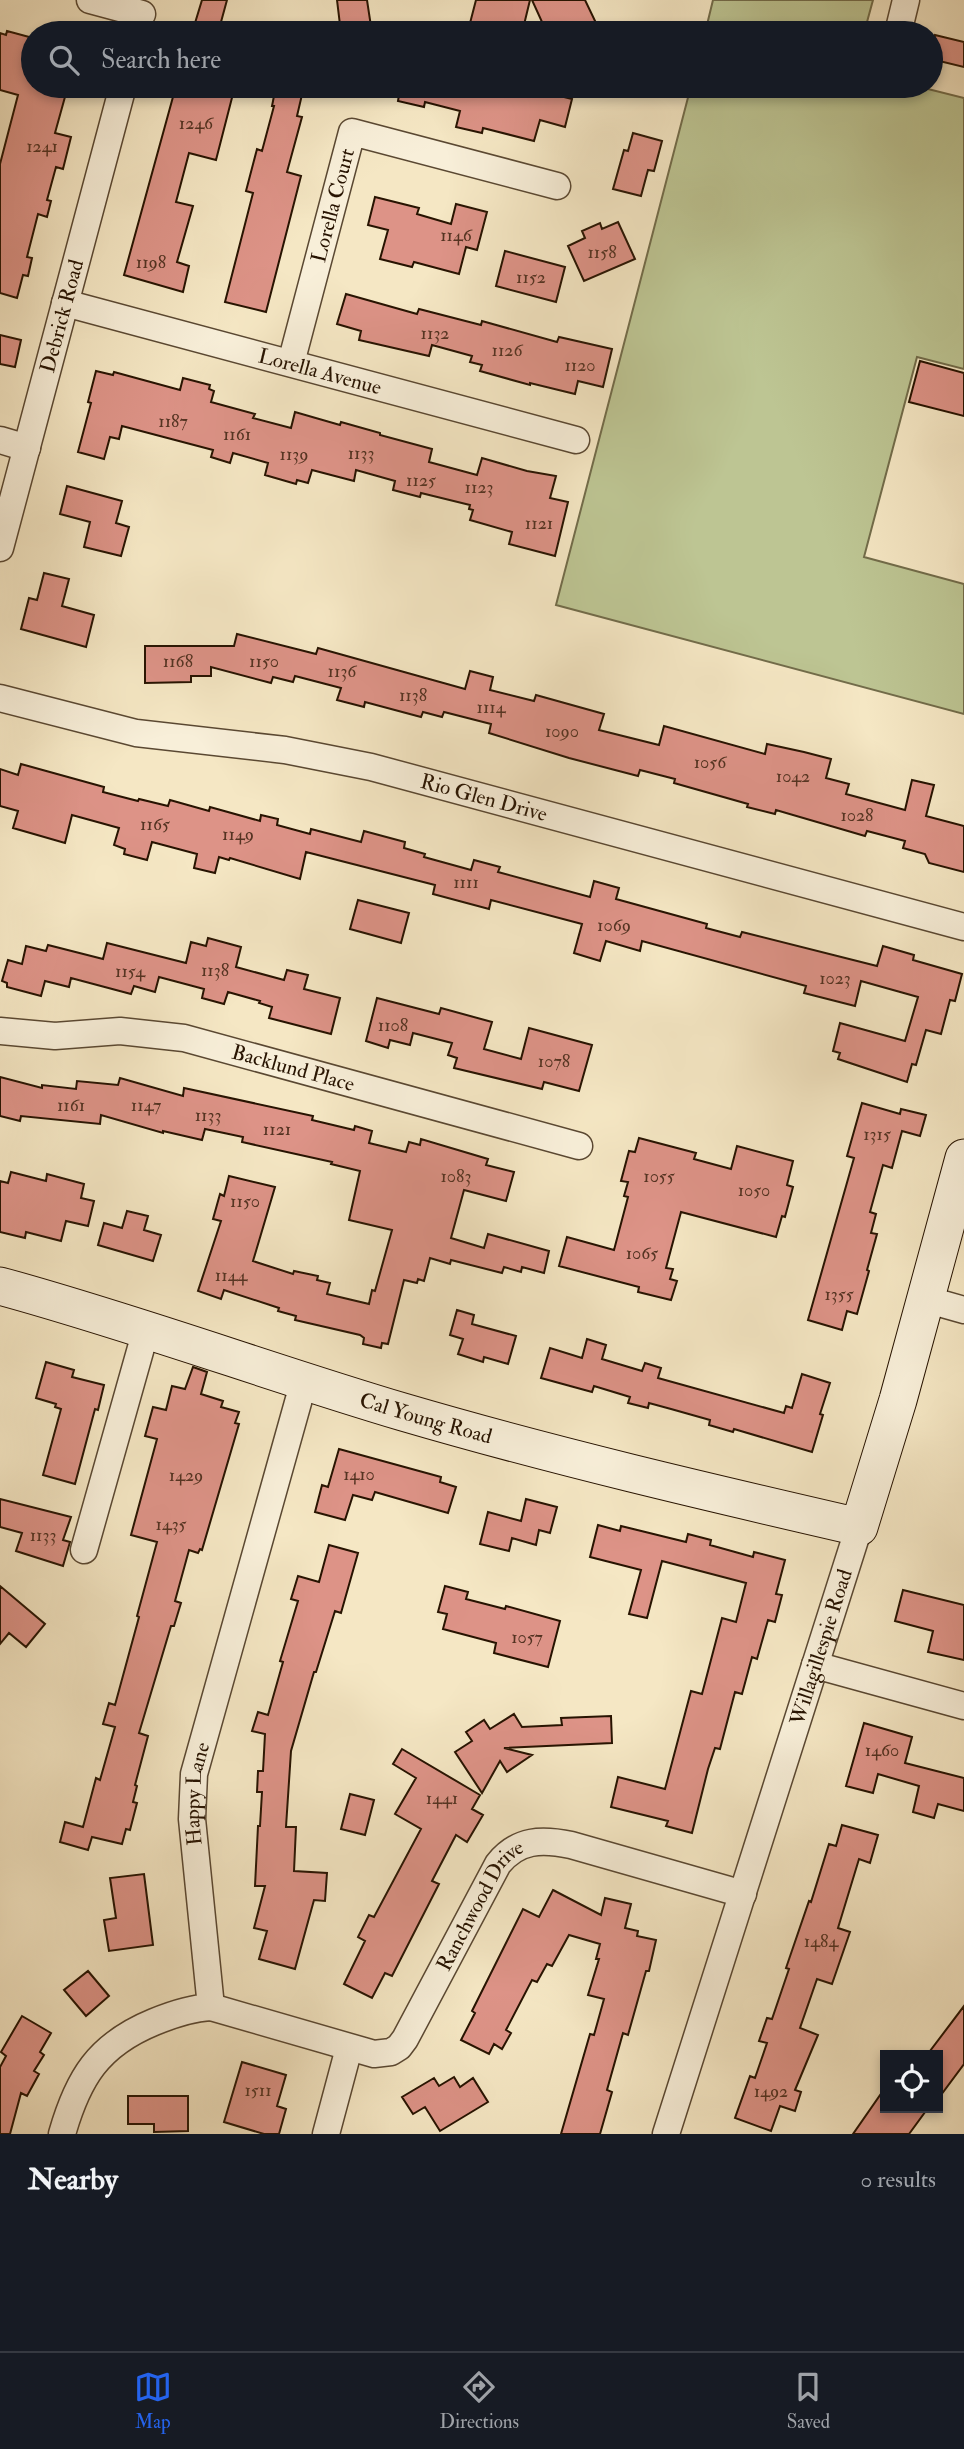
<!DOCTYPE html>
<html lang="en">
<head>
<meta charset="utf-8">
<style>
	body { margin:0; font-family:"IM FELL Double Pica",serif; background:#242831; color:#f1f3f6 }
	.controls { position:absolute; right:21px; bottom:21px; display:grid; overflow:hidden; border-radius:0px; box-shadow:0 4px 10px #0003 }
	.controls button { width:63px; height:63px; display:grid; place-items:center; padding:0; border:0; border-bottom:2px solid #363941; background:#171b24; color:#f1f3f6; font:35px sans-serif }
	.list { margin:0; padding:0; list-style:none }
	h2 { display:flex; justify-content:space-between; align-items:center; height:91px; margin:0; padding:0 28px; font-size:30px }
	h2 small { font-size:23px; font-weight:400; color:#9ea1a6 }
	.icon { flex:none; width:38px; height:38px; fill:none; stroke:currentColor; stroke-width:2; stroke-linecap:round; stroke-linejoin:round }
	.map { position:relative; flex:none; width:964px; height:2134px; overflow:hidden }
	.search { position:absolute; background:#171b24; box-shadow:0 4px 10px #0003; left:21px; right:21px; top:21px; height:77px; display:flex; align-items:center; gap:18px; box-sizing:border-box; padding:0 24px; border-radius:38px; color:#9ea1a6; font-size:26px }
	.sheet { height:217px; background:#171b24 }
	nav { display:flex; justify-content:space-around; align-items:center; box-sizing:border-box; height:98px; border-top:2px solid #363941; background:#171b24; font-size:19px; color:#9ea1a6 }
	nav a { display:grid; justify-items:center; gap:4px }
	nav .on { color:#2563eb }
	.map>svg:first-child { display:block }
</style>
</head>
<body>
<div class="map">
<svg width="964" height="2134" viewBox="0 0 964 2134">
	<rect width="100%" height="100%" fill="#f5e7c4"/>
	<filter id="stains"><feTurbulence type="fractalNoise" baseFrequency=".00286" numOctaves="4"/><feColorMatrix values="0 0 0 0 .2 0 0 0 0 .09 0 0 0 0 .02 0 0 0 .5 -.17"/></filter>
	<radialGradient id="worn" r=".72"><stop offset=".6" stop-color="#630" stop-opacity="0"/><stop offset="1" stop-color="#630" stop-opacity=".3"/></radialGradient>
	<path fill="#bdc593" stroke="#726c4a" stroke-width="2" d="M713,0H873L864,33H705Z
		M691,86H916L964,98V369L917,357L864,557L964,584V714L556,605Z"/>
	<path fill="#dd9387" stroke="#271301" stroke-width="2" d="M202,0H227L218,33H192Z
		M337,0H367L372,33H341Z
		M476,0H530L522,33H493L469,27Z
		M532,0H585L597,25L580,33H547Z
		M7,31L33,38V86H68L55,133L71,137L63,169L56,167L47,200L51,201L47,217L38,214L27,257L32,258L28,276L23,275L17,298L0,293V164L18,95L0,90V33L6,35Z
		M935,35L964,42V67L931,59Z
		M176,86H235L216,160L189,153L176,202L193,206L177,262L189,266L183,292L124,275Z
		M276,86H304L297,116L302,117L287,172L301,176L266,312L225,302L253,193L246,191L257,149L262,151L274,106H272Z
		M388,86H520L572,99L565,127L540,120L534,141L483,128L482,133L456,127L460,111L425,102L424,107L398,101L399,95L387,91Z
		M633,133L662,141L654,171L648,170L641,196L613,189L624,150L628,151Z
		M375,197L419,208L417,214L451,224L456,204L487,212L477,250L466,247L459,274L414,262L412,267L380,259L388,230L368,225Z
		M618,222L635,259L584,281L568,246L585,238L582,231L600,223L602,229Z
		M505,251L565,267L556,302L496,286Z
		M346,294L417,314L419,309L481,325L482,321L557,342L559,337L612,349L603,387L578,381L575,394L530,383V385L480,371L482,365L470,362L472,356L432,345L429,356L359,340L361,331L337,324Z
		M0,335L21,340L15,367L0,364Z
		M920,361L964,373V416L909,402Z
		M96,371L113,375L114,372L180,390L183,378L210,385L209,389L214,391L211,402L255,414L253,418L291,428L295,412L340,425L341,422L380,433V435L432,449L429,462L477,475L482,458L527,471L556,476L550,498L568,502L555,556L509,544L512,532L470,520L473,510L469,509L470,505L421,493L420,497L393,490L395,481L356,470L354,481L312,470L308,483L297,480L296,484L265,475L268,463L233,453L230,463L211,457L213,450L122,426L119,439L110,437L104,459L78,452L91,403L88,402Z
		M67,486L122,501L116,523L129,527L121,556L84,547L90,522L60,514Z
		M44,573L69,579L62,606L94,615L86,647L21,629L29,598L37,600Z
		M237,634L316,654L318,648L465,689L470,671L493,677L490,690L534,701L536,695L604,714L599,730L659,745L664,726L765,754L767,744L804,752L831,759L826,778L849,784L846,794L905,810L912,780L934,785L926,816L964,826V872L929,863L925,854L903,848L905,841L867,831L865,836L776,810L775,814L747,807L748,804L674,783L675,779L640,770L638,776L569,758L489,733L491,724L444,712L442,717L423,712L421,717L365,702L364,707L337,700L341,688L295,676L293,682L273,677L271,683L211,667V676H191V682L145,683V646H234Z
		M21,764L104,787L103,792L138,801L139,799L168,806L170,800L209,811L210,807L260,821L261,815L278,819L277,825L310,834L311,829L361,842L364,831L405,842L404,848L425,854L424,857L471,870L474,860L500,867L498,872L590,897L594,881L619,888L616,899L707,924L706,928L740,937L742,932L877,966L883,946L914,955L913,960L962,974L955,1001L950,1000L941,1034L926,1030L916,1065L912,1064L907,1082L838,1059L840,1053L833,1051L840,1023L905,1041L918,997L861,981L855,1006L804,993L806,986L642,941L640,951L606,941L600,961L574,953L582,924L491,900L489,909L433,894L435,885L306,852L300,879L230,858L229,860L219,857L215,873L194,868L197,854L152,842L147,860L124,854L125,849L114,845L119,828L72,815L65,843L13,828L18,811L0,806V769L18,775Z
		M358,900L409,913L401,943L350,929Z
		M208,938L241,947L236,967L284,980L287,970L308,975L304,989L340,998L331,1034L269,1018L272,1007L259,1003L260,1001L228,992L224,1004L202,998L204,989L159,977L155,992L134,986L131,994L71,978L69,987L45,981L41,996L7,987V983L2,981L8,960L22,964L26,946L46,951L48,945L103,959L107,943L186,963L191,942L206,946Z
		M377,998L439,1014L441,1008L492,1022L484,1049L521,1059L529,1028L592,1045L579,1091L544,1082L542,1089L454,1068L457,1058L448,1055L452,1043L413,1033L410,1045L390,1040L388,1048L366,1041Z
		M0,1077L42,1088V1085L76,1089L77,1081L118,1085L120,1078L183,1096L184,1088L313,1116L312,1120L354,1130L355,1126L372,1131L369,1143L406,1152L409,1142L420,1145L421,1139L488,1159L486,1165L514,1172L506,1201L464,1190L451,1238L484,1248L488,1234L549,1251L544,1273L522,1267L521,1272L504,1267L502,1273L451,1260L450,1264L430,1258L424,1281L418,1279L417,1283L404,1280L388,1344L382,1343L381,1348L363,1344L364,1338L360,1335L295,1320L296,1316L278,1311L279,1308L224,1290L221,1299L198,1291L221,1221L213,1219L220,1194L224,1196L229,1176L275,1187L253,1261L293,1274L294,1271L318,1276L317,1280L330,1283L327,1294L369,1304L372,1290L375,1291L392,1230L349,1220L360,1171L331,1164L332,1162L242,1142L243,1137L205,1129L202,1140L163,1131V1133L101,1115L100,1124L21,1116L20,1121L0,1116Z
		M862,1103L900,1114L901,1109L926,1115L920,1136L902,1131L892,1168L883,1165L870,1212L876,1214L871,1233L877,1234L867,1270L869,1271L857,1314L847,1311L842,1330L808,1320L854,1158L847,1156Z
		M639,1138L696,1153L694,1159L731,1169L737,1146L793,1161L787,1185L793,1187L785,1217L782,1216L776,1237L681,1212L666,1268L673,1269L670,1279L677,1281L671,1300L638,1292L639,1287L559,1266L567,1237L614,1250L628,1197L624,1196L628,1182L621,1181L629,1151L635,1152Z
		M11,1172L46,1181L47,1174L84,1184L81,1198L94,1201L88,1226L66,1221L61,1241L26,1232L25,1238L0,1232V1181L8,1183Z
		M127,1211L148,1216L144,1230L161,1235L153,1261L98,1245L104,1223L122,1228Z
		M457,1310L474,1315L472,1324L516,1336L508,1364L484,1357L483,1362L458,1354L463,1339L450,1335Z
		M587,1339L606,1345L602,1359L642,1371L645,1363L661,1368L658,1378L784,1413L786,1406L792,1408L802,1374L830,1383L820,1414L823,1415L812,1452L734,1429L733,1432L709,1425L710,1420L671,1409L649,1403L648,1408L628,1403L630,1397L594,1386L592,1392L541,1378L550,1348L582,1358Z
		M46,1362L74,1370L72,1377L104,1385L98,1410L95,1409L75,1484L43,1475L61,1409L55,1407L56,1404L36,1398Z
		M193,1367L207,1372L201,1394L223,1401L221,1407L239,1412L235,1423L239,1424L202,1550L200,1549L198,1553L189,1550L175,1601L181,1603L174,1626H171L139,1733L148,1736L135,1785L137,1786L133,1802L137,1803L130,1830L126,1829L122,1844L92,1837L88,1850L60,1842L65,1822L83,1827L96,1778L100,1780L115,1727L103,1724L109,1703L115,1705L139,1617L137,1616L157,1542L131,1535L157,1439L145,1436L153,1407L166,1410L172,1386L185,1389Z
		M339,1449L441,1477L440,1482L456,1487L448,1513L375,1492L372,1500L353,1495L345,1520L315,1512L322,1485L328,1487Z
		M0,1499L71,1517L63,1540L70,1542L63,1566L16,1551L22,1533L0,1527Z
		M526,1499L557,1507L550,1533L539,1530L536,1545L512,1538L509,1551L480,1544L488,1512L521,1521Z
		M598,1525L620,1531L621,1526L686,1542L688,1534L711,1540L710,1545L753,1557L754,1552L785,1560L776,1594L782,1595L775,1622L768,1620L757,1659L752,1657L742,1694L735,1692L720,1749L715,1748L708,1769L692,1833L666,1826L668,1821L611,1807L618,1777L665,1789L691,1691L702,1694L722,1618L736,1622L746,1583L662,1561L647,1618L629,1614L641,1570L590,1557Z
		M329,1545L358,1553L341,1613L335,1611L316,1672H314L291,1751L286,1827H296L294,1871L327,1873L325,1901L314,1900L295,1969L259,1959L267,1931L254,1928L265,1886H255L258,1826H260L262,1792H257L258,1771H263L265,1734L252,1731L258,1712L268,1715L283,1662L280,1661L298,1601L291,1599L298,1576L319,1582Z
		M0,1586L45,1624L26,1647L9,1633L0,1644Z
		M445,1586L468,1592L466,1599L505,1609L506,1606L560,1621L548,1667L494,1653L496,1643L443,1629L447,1614L438,1612Z
		M903,1590L964,1605V1660L928,1652L933,1631L895,1621Z
		M514,1714L522,1727L562,1725L561,1718L611,1716L612,1743L504,1748L532,1755L507,1772L500,1761L482,1793L455,1752L472,1741L466,1732L484,1720L490,1729Z
		M864,1723L912,1737L905,1763L964,1778V1811L938,1804L934,1818L913,1812L919,1786L878,1774L873,1793L846,1786Z
		M402,1749L480,1795L472,1809L483,1815L467,1842L456,1835L432,1881L439,1884L392,1976L385,1973L372,1998L344,1984L365,1941L358,1937L369,1915L374,1917L421,1829L395,1814L416,1778L393,1764Z
		M350,1794L374,1800L365,1835L341,1829Z
		M842,1825L878,1835L870,1863L859,1859L838,1928L850,1932L832,1984L817,1979L800,2028L818,2035L795,2090L801,2092L795,2111L780,2106L771,2131L735,2118L750,2076L755,2078L767,2043L759,2041L767,2018L772,2019L789,1969L786,1968L809,1901L811,1902L829,1844L836,1846Z
		M144,1874L153,1945L109,1951L104,1920L116,1918L110,1878Z
		M553,1890L601,1915L605,1898L631,1904L625,1928L638,1931L637,1936L656,1940L649,1971H646L628,2035L623,2033L607,2090L612,2092L600,2134H561L590,2034L594,2035L604,1999L588,1995L599,1959H596L600,1944L569,1935L552,1966L547,1964L537,1982L532,1980L506,2030L511,2033L502,2049L494,2044L489,2054L461,2040L475,2013L472,2011L523,1909L539,1917Z
		M88,1971L109,1996L86,2016L64,1990Z
		M964,2006V2064L938,2099V2055H927Z
		M22,2016L51,2033L40,2052L44,2055L34,2071L39,2074L27,2096L21,2093L10,2134H0V2067L6,2056L1,2052Z
		M242,2062L286,2075L277,2106L286,2109L279,2134H264L224,2122Z
		M454,2077L460,2087L473,2078L488,2102L440,2131L425,2107L413,2114L402,2097L434,2078L439,2086Z
		M885,2088V2108H928L909,2134H853Z
		M128,2096H188V2131L154,2132V2124H128Z"/>
	<g fill="none" stroke-linecap="round" stroke-linejoin="round">
		<defs>
			<g id="street">
				<path d="M90,0L142,14"/>
				<path d="M898,33L906,0"/>
				<path id="s1" d="M65,303L576,440"/>
				<path id="s2" d="M291,363L352,132L557,186"/>
				<path d="M0,440L27,448"/>
				<path id="s3" d="M0,548L123,86"/>
				<path id="s4" d="M0,698L136,733L285,750L371,767L964,927"/>
				<path id="s5" d="M0,1031L55,1036L120,1031L184,1038L579,1146"/>
				<path d="M925,1299L964,1310"/>
				<path d="M84,1550L146,1330"/>
				<path d="M815,1665L964,1706"/>
				<path id="s6" d="M211,2007L374,2054L391,2052L399,2047L405,2039L498,1864C518,1839 542,1839 571,1845L743,1894"/>
				<path id="s7" d="M62,2134C78,2078 98,2045 154,2022C171,2015 192,2008 211,2007L192,1819L194,1774L304,1381"/>
				<path d="M326,2134L349,2048"/>
				<path id="s8" d="M666,2134L859,1527"/>
			</g>
			<g id="secondary">
				<path id="s9" d="M0,1286C136,1323 268,1372 403,1412C553,1456 707,1492 859,1527L898,1400L964,1158"/>
			</g>
		</defs>
		<use href="#street" stroke="#5a4832" stroke-width="29"/>
		<use href="#secondary" stroke="#271301" stroke-width="39"/>
		<use href="#street" stroke="#f8efd9" stroke-width="26"/>
		<use href="#secondary" stroke="#f8efd9" stroke-width="37"/>
	</g>
	<g text-anchor="middle" dominant-baseline="central" stroke-width="5" stroke-linejoin="round" paint-order="stroke">
		<g font-size="18" fill="#543322">
			<text x="196" y="123">1246</text>
			<text x="42" y="146">1241</text>
			<text x="456" y="235">1146</text>
			<text x="602" y="252">1158</text>
			<text x="151" y="262">1198</text>
			<text x="531" y="277">1152</text>
			<text x="435" y="333">1132</text>
			<text x="507" y="350">1126</text>
			<text x="580" y="365">1120</text>
			<text x="173" y="421">1187</text>
			<text x="237" y="434">1161</text>
			<text x="361" y="453">1133</text>
			<text x="294" y="454">1139</text>
			<text x="421" y="480">1125</text>
			<text x="479" y="487">1123</text>
			<text x="539" y="523">1121</text>
			<text x="178" y="661">1168</text>
			<text x="264" y="661">1150</text>
			<text x="342" y="671">1136</text>
			<text x="413" y="695">1138</text>
			<text x="491" y="707">1114</text>
			<text x="562" y="731">1090</text>
			<text x="710" y="762">1056</text>
			<text x="793" y="776">1042</text>
			<text x="857" y="815">1028</text>
			<text x="155" y="824">1165</text>
			<text x="238" y="834">1149</text>
			<text x="466" y="882">1111</text>
			<text x="614" y="925">1069</text>
			<text x="215" y="970">1138</text>
			<text x="130" y="971">1154</text>
			<text x="835" y="978">1023</text>
			<text x="393" y="1025">1108</text>
			<text x="554" y="1061">1078</text>
			<text x="71" y="1105">1161</text>
			<text x="146" y="1105">1147</text>
			<text x="208" y="1115">1133</text>
			<text x="277" y="1129">1121</text>
			<text x="877" y="1134">1315</text>
			<text x="456" y="1176">1083</text>
			<text x="659" y="1176">1055</text>
			<text x="754" y="1190">1050</text>
			<text x="245" y="1201">1150</text>
			<text x="642" y="1253">1065</text>
			<text x="231" y="1275">1144</text>
			<text x="839" y="1294">1355</text>
			<text x="359" y="1474">1410</text>
			<text x="186" y="1475">1429</text>
			<text x="171" y="1524">1435</text>
			<text x="43" y="1535">1133</text>
			<text x="527" y="1637">1057</text>
			<text x="882" y="1750">1460</text>
			<text x="442" y="1798">1441</text>
			<text x="821" y="1941">1484</text>
			<text x="258" y="2090">1511</text>
			<text x="771" y="2091">1492</text>
		</g>
		<g font-size="21" fill="#271301" stroke="#f8efd9">
			<text stroke="none"><textPath href="#s2" startOffset="163">Lorella Court</textPath></text>
			<text stroke="none"><textPath href="#s3" startOffset="240">Debrick Road</textPath></text>
			<text stroke="none"><textPath href="#s1" startOffset="264">Lorella Avenue</textPath></text>
			<text stroke="none"><textPath href="#s4" startOffset="495">Rio Glen Drive</textPath></text>
			<text stroke="none"><textPath href="#s5" startOffset="298">Backlund Place</textPath></text>
			<text stroke="none"><textPath href="#s9" startOffset="446">Cal Young Road</textPath></text>
			<text stroke="none"><textPath href="#s8" startOffset="511">Willagillespie Road</textPath></text>
			<text stroke="none"><textPath href="#s7" startOffset="425">Happy Lane</textPath></text>
			<text stroke="none"><textPath href="#s6" startOffset="360">Ranchwood Drive</textPath></text>
		</g>
	</g>
	<rect width="100%" height="100%" filter="url(#stains)"/>
	<rect width="100%" height="100%" fill="url(#worn)"/>
</svg>
<div class="controls">
<button><svg class="icon" aria-label="locate" viewBox="0 0 24 24"><circle cx="12" cy="12" r="6"/><path d="M12 2v4M12 18v4M2 12h4M18 12h4"/></svg></button>
</div>
<div class="search"><svg class="icon" aria-label="search" viewBox="0 0 24 24"><circle cx="10" cy="10" r="6"/><path d="M15 15l6 6"/></svg>Search here</div>
</div>
<section class="sheet">
<h2>Nearby<small>0 results</small></h2>
<ul class="list">
</ul>
</section>
<nav>
<a class="on"><svg class="icon" aria-label="map" viewBox="0 0 24 24"><path d="M3 6l6-2 6 2 6-2v14l-6 2-6-2-6 2zM9 4v14M15 6v14"/></svg>Map</a>
<a><svg class="icon" aria-label="directions" viewBox="0 0 24 24"><path d="M12 3l9 9-9 9-9-9zM9 14v-3h6M13 9l2 2-2 2"/></svg>Directions</a>
<a><svg class="icon" aria-label="saved" viewBox="0 0 24 24"><path d="M7 4h10v16l-5-4-5 4z"/></svg>Saved</a>
</nav>
</body>
</html>
